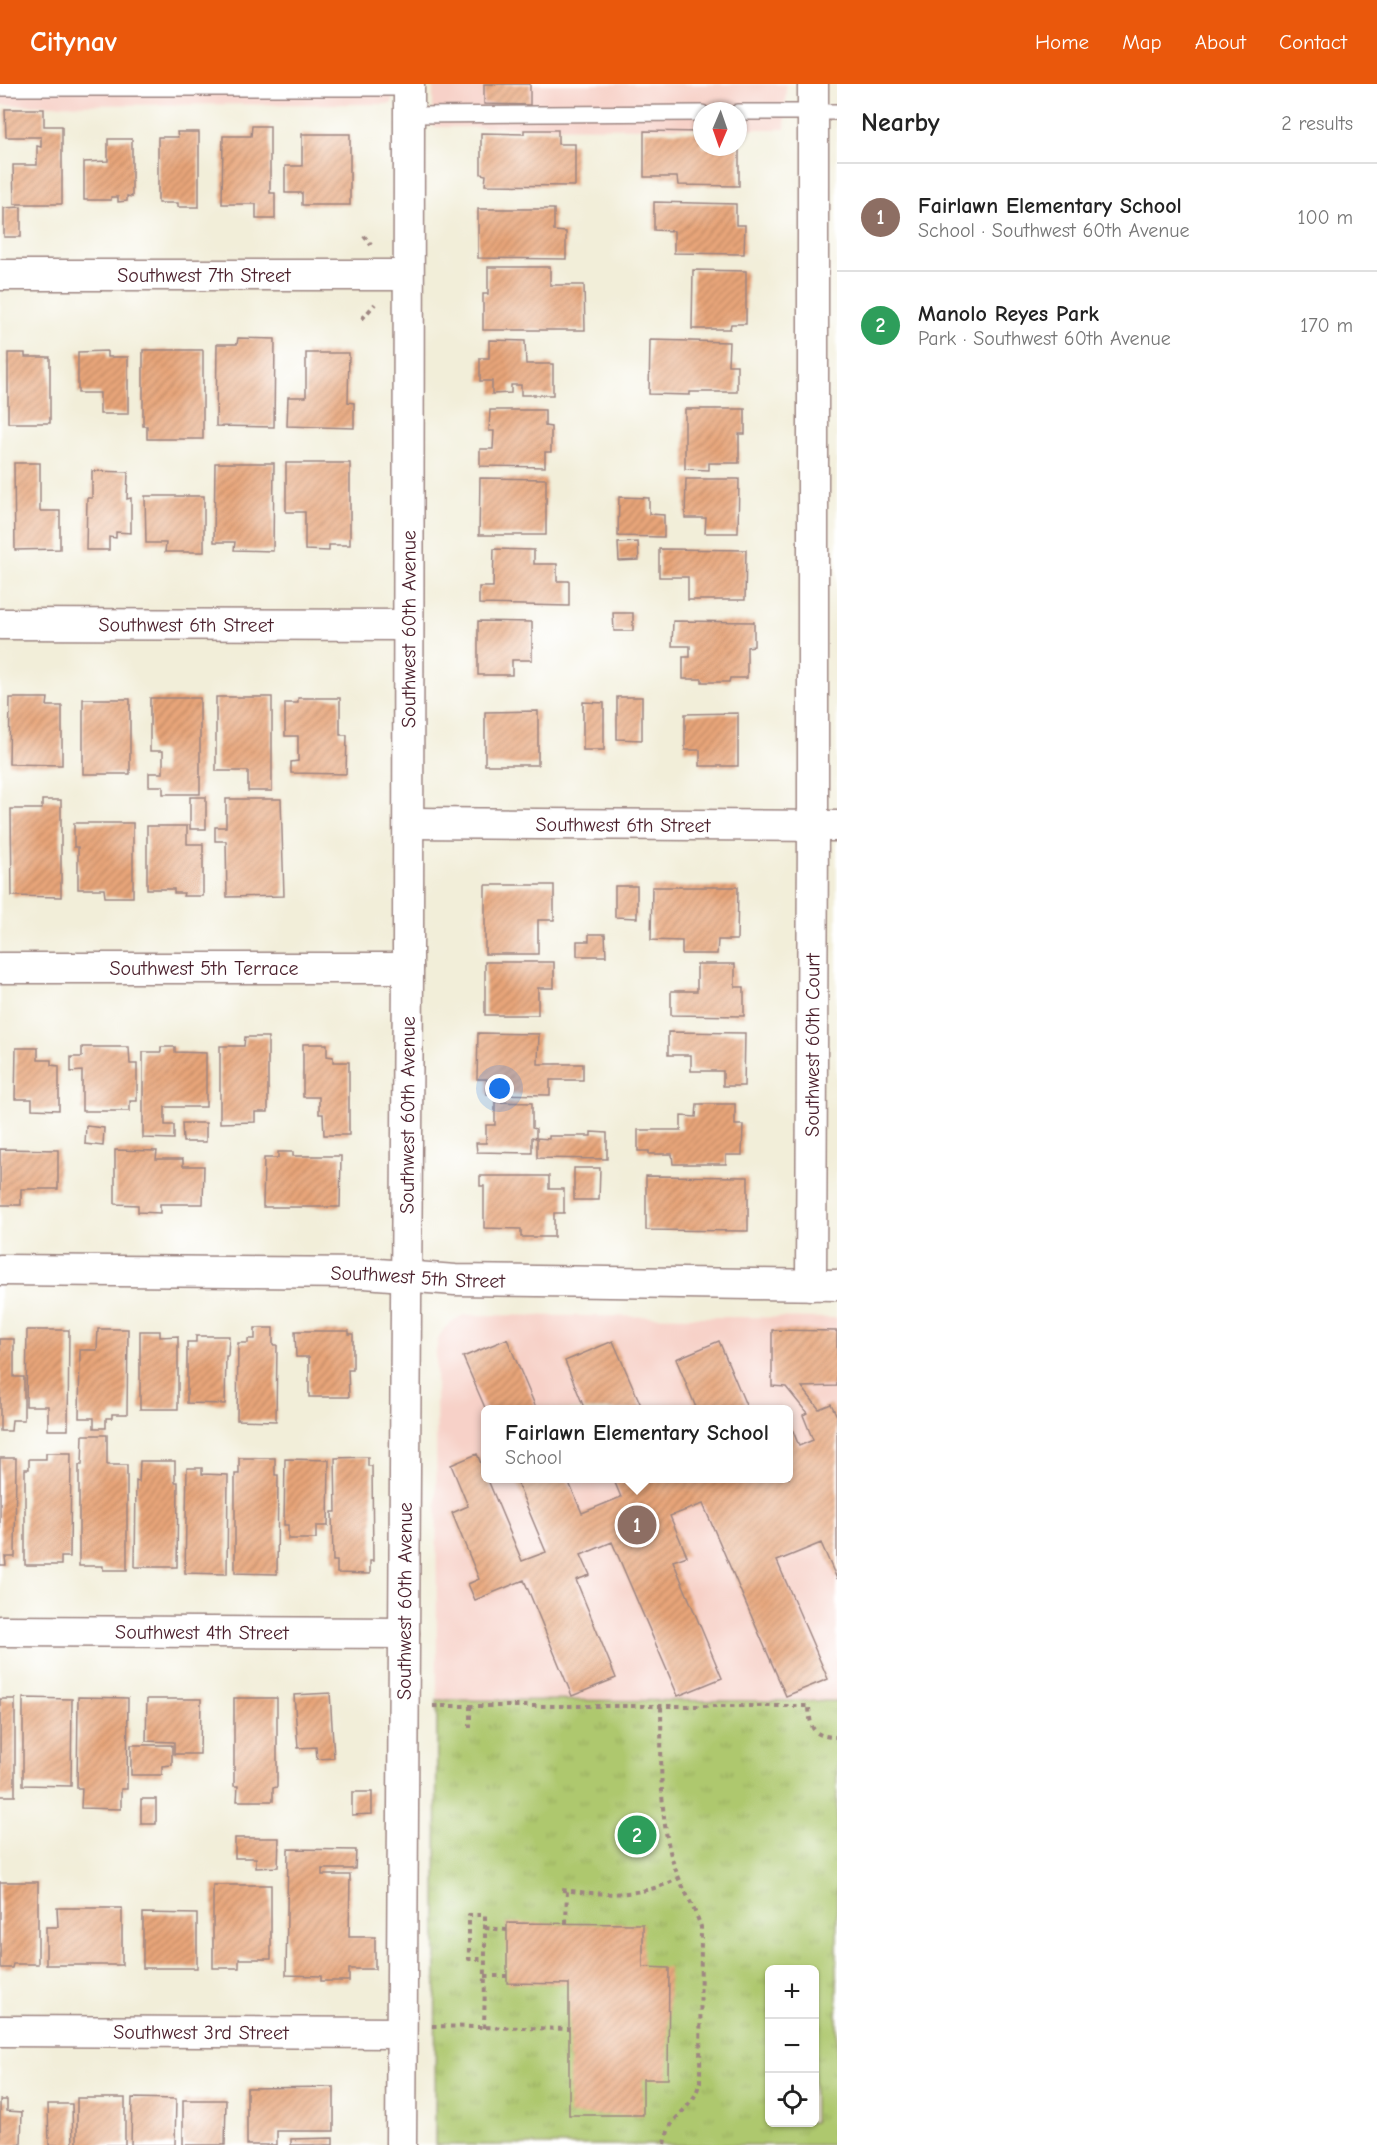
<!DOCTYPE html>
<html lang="en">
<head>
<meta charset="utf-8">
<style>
	body { margin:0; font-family:"Comic Neue",sans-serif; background:#f6f6f6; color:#222 }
	.controls { position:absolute; right:18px; bottom:18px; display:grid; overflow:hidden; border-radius:9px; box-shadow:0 2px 4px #0004 }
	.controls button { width:54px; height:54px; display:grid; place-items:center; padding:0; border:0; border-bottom:2px solid #e0e0e0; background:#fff; color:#222; font:30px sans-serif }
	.compass { position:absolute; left:693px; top:18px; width:54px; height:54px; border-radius:50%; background:#fff; box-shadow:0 2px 4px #0004; rotate:182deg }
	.you { position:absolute; left:500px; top:1005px; width:21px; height:21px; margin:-15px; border:4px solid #fff; border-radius:50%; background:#1a73e8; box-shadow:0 0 0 9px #1a73e833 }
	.badge { display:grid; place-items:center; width:39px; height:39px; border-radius:50%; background:#ea580c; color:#fff; font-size:20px; font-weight:700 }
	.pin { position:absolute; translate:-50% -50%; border:3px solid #fff; box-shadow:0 2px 6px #0006 }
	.popup { position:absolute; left:481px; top:1321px; width:312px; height:78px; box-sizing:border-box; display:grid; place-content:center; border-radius:9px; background:#fff; filter:drop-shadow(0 2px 4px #0005); font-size:20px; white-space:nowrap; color:#767676 }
	.popup b { font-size:22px; color:#222 }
	.popup::after { content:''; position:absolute; left:50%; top:100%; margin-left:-12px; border:12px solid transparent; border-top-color:#fff }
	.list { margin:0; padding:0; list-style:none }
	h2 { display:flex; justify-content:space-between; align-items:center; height:78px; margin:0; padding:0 24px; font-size:26px }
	h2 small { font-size:20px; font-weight:400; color:#767676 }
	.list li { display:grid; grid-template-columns:39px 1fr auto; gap:18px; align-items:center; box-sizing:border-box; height:108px; padding:0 24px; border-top:2px solid #e0e0e0 }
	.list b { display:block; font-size:22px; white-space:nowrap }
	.list p { margin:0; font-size:20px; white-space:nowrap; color:#767676 }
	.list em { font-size:20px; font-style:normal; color:#767676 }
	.icon { flex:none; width:33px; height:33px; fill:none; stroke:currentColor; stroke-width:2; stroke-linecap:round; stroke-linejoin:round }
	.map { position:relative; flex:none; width:837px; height:2061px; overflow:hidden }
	header { display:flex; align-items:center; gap:36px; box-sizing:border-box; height:84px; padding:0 30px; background:#ea580c; color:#fff }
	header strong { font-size:28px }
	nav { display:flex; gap:33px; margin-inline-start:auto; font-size:21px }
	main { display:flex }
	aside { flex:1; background:#fff }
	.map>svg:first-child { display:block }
</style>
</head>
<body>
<header>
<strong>Citynav</strong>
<nav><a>Home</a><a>Map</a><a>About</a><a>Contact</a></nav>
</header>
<main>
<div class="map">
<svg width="837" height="2061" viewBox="0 0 837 2061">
	<defs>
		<pattern id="park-tufts" width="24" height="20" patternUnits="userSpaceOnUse" patternTransform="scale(1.5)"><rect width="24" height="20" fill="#aec86e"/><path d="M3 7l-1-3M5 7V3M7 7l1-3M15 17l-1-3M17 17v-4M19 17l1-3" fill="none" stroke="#97ab5f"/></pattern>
		<pattern id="building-hatch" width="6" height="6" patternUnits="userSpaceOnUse" patternTransform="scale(1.5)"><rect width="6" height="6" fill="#e8a579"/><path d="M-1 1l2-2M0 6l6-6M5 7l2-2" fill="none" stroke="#be8663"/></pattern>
	</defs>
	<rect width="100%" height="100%" fill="#fff"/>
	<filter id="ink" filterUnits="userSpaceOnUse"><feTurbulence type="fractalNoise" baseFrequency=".0167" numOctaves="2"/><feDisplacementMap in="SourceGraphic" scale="12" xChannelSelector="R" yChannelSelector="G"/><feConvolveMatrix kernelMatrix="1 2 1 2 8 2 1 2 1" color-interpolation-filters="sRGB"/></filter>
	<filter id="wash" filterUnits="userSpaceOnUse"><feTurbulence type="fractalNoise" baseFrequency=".008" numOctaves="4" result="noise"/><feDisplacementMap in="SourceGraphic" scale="24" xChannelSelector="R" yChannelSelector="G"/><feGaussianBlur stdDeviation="1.35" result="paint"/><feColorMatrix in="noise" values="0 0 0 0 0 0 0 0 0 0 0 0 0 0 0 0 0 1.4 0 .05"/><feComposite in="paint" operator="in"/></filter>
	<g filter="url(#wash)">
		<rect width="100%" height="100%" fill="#f2eed9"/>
		<path fill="#f7d1c8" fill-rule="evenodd" d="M0,0H391L392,20L0,21Z
			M433,0H786L785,45H738V27H702V44L433,43Z
			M465,1231L837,1234V1617L437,1616L436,1267L439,1253L444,1245L450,1239ZM486,1326H789V1394H486Z"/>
		<path fill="url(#park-tufts)" stroke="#7c744c" stroke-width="1.5" fill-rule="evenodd" d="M437,1616L837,1617V2061H435ZM770,1886H814V2038H770Z"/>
		<g id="blocks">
			<path fill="url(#building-hatch)" d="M484,0H530V21L484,20Z
				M5,25H44V42H62V120H14L13,81H37V62L41,63V53H6Z
				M252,42H270V109H275V135H256V120H222L223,52H251Z
				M524,46H558V60H575V102L485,101L486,91L481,90V49L524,50Z
				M644,47L702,48V63H739V102L678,101L677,93H644Z
				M177,48H199V123H178V119H158V53H178Z
				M302,50H350V121H302V109H285V82H302Z
				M108,55H132V113L127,112V117L118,118V113H111V116H84V78L108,77Z
				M654,118L736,120V141H745L744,170L674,169V147L654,146Z
				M21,123V153H4V124Z
				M478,125H554V147L566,148V175L478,174Z
				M488,183H550V201H584L585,246H483V210H488Z
				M693,186L746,187V240H731L730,245H692Z
				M238,254L275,255L274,343L216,342L217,260H237Z
				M489,256L525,257L526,280H553V311H521V301H511V309L492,310V297H480V274H489Z
				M650,256L729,258L728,281H737V308H690V311L649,310Z
				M143,266H203V355H147V342H143Z
				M107,267V273H128V330H100V309H78V268Z
				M8,269H25V273H50V339H8Z
				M306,269H349L348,318L354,319V344L287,342L288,313H306Z
				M685,325H745V350H739V379H709V386L685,385Z
				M490,326H545V342L551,343V368H545V383L480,382V365H493L494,347H489Z
				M14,379H40V427H60V465L15,466Z
				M215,379H274L273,467L234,466L235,458H214Z
				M286,379H350V461H329V467L305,466V428H286Z
				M92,387L128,388L127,415L131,414V449L116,448V454L109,453V466H86L87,414H92Z
				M480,394L546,395V451H479Z
				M686,395H739L738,449H705L706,434H685Z
				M145,412H204V468H165L166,459H146Z
				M619,413L649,414V430L664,431V453L618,452Z
				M638,458L639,476L619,477L618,459Z
				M494,465L534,466V480H557V497H569V522L479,520V503H493Z
				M659,465L746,466L745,516H688V493H659Z
				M613,529H633V547H614Z
				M478,537L532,538V576H512V591H478Z
				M673,537L754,538V562L747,563V594H730L729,598H702V595H683V573H690V562H672Z
				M216,613H272V707H248V687H216Z
				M617,613H642V656L617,655Z
				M10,614H48L47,622H62V681L9,680Z
				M150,614H200V710H163V702H149V689H163V667H150Z
				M298,614H340V651H347L346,690L291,689V678L298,677V652H285V619H298Z
				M83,615H130V690H83Z
				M583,618L604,619V666H583Z
				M538,627V681H485V628Z
				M738,629V682H700V666H685V630Z
				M190,713H206V745H190Z
				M226,715H281L284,812L227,813L226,757H215V743H226Z
				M42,716H61V813L12,812L11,725H42Z
				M74,739H133V813H105L104,805H78V763H74Z
				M147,742H187V760H203V812H183L184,809H174V805H147Z
				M485,801H554V836H538V870H485Z
				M615,802H637V834L615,833Z
				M652,803H738L737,856H718L717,870H682V857L651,856Z
				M589,850H605L606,872H577V857H589Z
				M485,878H554V904H538V931H485Z
				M697,880H735V903H744V932L671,931V907H697Z
				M668,948L745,949L744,1002H723V987H691V971H668Z
				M478,949L539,950L538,980H583V996H550V1011L487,1010V995H477Z
				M245,953H268V1028H255V1038L220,1039V962H244Z
				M303,960H327V972L333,973V978H349V1051H324L323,1030H319V1013H303Z
				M82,963H129L130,980H137V1017H130V1027H82V987L71,988V973H82Z
				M161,963H175V968L206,969V1023H165V1041H174V1055L143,1054V968H161Z
				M16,964H38V976H51V981L59,982V1026L32,1025V1015H15Z
				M495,1018L532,1019V1044L536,1045V1054L532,1053V1069L477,1068L476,1059H486V1041H495Z
				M697,1020H735V1041H743L742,1071H726V1080H673L672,1070H649V1067H638V1046H681V1032L696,1033Z
				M182,1039H206V1058H183Z
				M86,1042L104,1044L103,1062L85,1060Z
				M591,1048L607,1049V1075L537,1074V1054L549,1055V1052H591Z
				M0,1065L58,1066V1105H21V1121H0Z
				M115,1066L157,1067L156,1075H183V1082H204L203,1120H160V1129L138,1128V1121L115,1120Z
				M278,1068H293V1072H341L340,1123H263L264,1074H278Z
				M574,1084H600L599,1116H574Z
				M480,1092H549V1105H564V1129H554V1153H521V1145L484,1144V1102H480Z
				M646,1092L748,1093V1147L646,1146Z
				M255,1244H273V1261H277L276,1337L237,1336L238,1259H248V1255H255Z
				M98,1245H128L127,1330H112V1334H106V1344H94V1334H79L80,1266H97Z
				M27,1246H69L68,1346H48V1322H26Z
				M772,1246L837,1247V1302L802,1303L819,1325L831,1320L837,1332V1495L821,1459L777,1477L828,1595L786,1612L703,1420L670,1432L687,1472L673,1477L722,1594L678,1612L612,1458L581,1471L590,1491L576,1496L616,1594L572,1612L524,1496L475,1516L468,1500L479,1495L452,1429L468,1422L451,1381L477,1370L522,1477L546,1468L515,1394H567L582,1429L621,1413L613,1394H707L708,1397L715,1394H789V1337L799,1362L813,1356L803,1331L807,1329L786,1303L772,1302Z
				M140,1247H160V1253L178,1252V1325H140Z
				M295,1247H349V1250H353V1286H348L349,1313H309V1273H296Z
				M196,1252H229L228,1272H226L225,1320L187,1319V1258H196Z
				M0,1255H14V1293H24V1336H12L11,1347H0Z
				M507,1255L537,1326H486L463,1273Z
				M613,1257L643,1326H585L565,1277Z
				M719,1257L748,1326H697L676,1275Z
				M83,1351H107V1381H127V1486H103V1482H79V1381H82Z
				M46,1369H71L70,1473H61V1481H25V1385H29V1375H46Z
				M368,1373V1382H372L373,1477H370V1490L337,1489V1477H333L332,1428H336L335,1374Z
				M0,1374H16L15,1473H5L6,1481H0Z
				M239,1374H275V1391H278L277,1490L235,1489V1390H239Z
				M285,1375L329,1376L328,1442H316V1455H288V1441H284Z
				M140,1377H175V1398H178L177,1483H135L136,1397L139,1398Z
				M187,1384H202V1390L228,1391L227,1490L185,1489Z
				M330,1609L334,1674L317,1675L316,1663L298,1664L294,1611Z
				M78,1613L128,1614L127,1705H121V1725L81,1724L82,1704H77Z
				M23,1614L72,1615L71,1702L23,1701Z
				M234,1614H277V1703L273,1704V1717H237L238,1702H234Z
				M0,1615H15V1712H0Z
				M147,1615H201L200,1670H174V1658L146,1657Z
				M131,1661H172V1681L162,1682V1691H131Z
				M352,1708H372V1730L352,1731Z
				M141,1715H156V1740H141Z
				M235,1754H279L278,1783L256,1784V1774H235Z
				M288,1765L356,1766L355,1785H322V1791H350L349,1853H375V1885H349V1897H321V1892L286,1891Z
				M0,1798H38V1880H13L12,1884H0Z
				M213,1801H271V1875H239V1884H213Z
				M57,1824H122V1881H46V1843H58Z
				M143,1829L197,1830V1884H143Z
				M507,1839L643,1840V1883L669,1884L668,1995H643V2031H569V1900L507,1899Z
				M334,2003V2047H277V2061H247V2004Z
				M77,2014H125V2061H77Z
				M132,2014L176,2015L175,2061H131Z
				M0,2016H7V2027L22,2028L21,2061H0Z
				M183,2016H226L225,2061H183Z
				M48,2020H72L73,2061H49Z
				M333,2054V2061H291V2055Z"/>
		</g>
	</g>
	<g filter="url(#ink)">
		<use href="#blocks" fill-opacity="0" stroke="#9e8682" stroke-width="1.5"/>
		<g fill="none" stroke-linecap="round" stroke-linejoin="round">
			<defs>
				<path id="service" d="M0,4H409
					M738,28H837
					M409,31L702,29"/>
				<g id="minor">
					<path id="s1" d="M0,191H408"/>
					<path id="s2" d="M0,540L407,541"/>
					<path id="s3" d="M409,739L837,742"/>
					<path id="s4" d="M0,884H408"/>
					<path id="s5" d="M0,1186L365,1189L455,1196L837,1201"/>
					<path id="s6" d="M811,1201L813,742V0"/>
					<path id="s7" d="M0,1547L404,1549"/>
					<path id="s8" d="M0,1947L401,1949"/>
					<path id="s9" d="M401,2061L408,884L409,0"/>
				</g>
			</defs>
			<use href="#service" stroke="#9e8682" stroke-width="18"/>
			<use href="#minor" stroke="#9e8682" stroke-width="33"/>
			<path stroke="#9e8682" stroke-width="4" stroke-dasharray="4.5 4.5" stroke-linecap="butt" d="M364,152L371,161
				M362,235L375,220
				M433,1622H809C810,1645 813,1653 837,1653
				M661,1623C662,1673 658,1726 672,1775C679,1799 693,1820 701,1843L700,1998C698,2004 696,2011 692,2016C679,2034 668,2036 665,2061
				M470,1644V1622
				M562,1806C602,1811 642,1814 679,1794
				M566,1839L567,1806
				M485,1844L507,1846
				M485,1892H507
				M432,1942L569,1945
				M484,1944C485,1906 485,1869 485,1831H469V1875H485"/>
			<use href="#service" stroke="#fff" stroke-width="15"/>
			<use href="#minor" stroke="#fff" stroke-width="30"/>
		</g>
	</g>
	<g text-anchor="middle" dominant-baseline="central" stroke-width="6" stroke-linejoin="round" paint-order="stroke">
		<g font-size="20" fill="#4a1f2b" stroke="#fff">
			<text stroke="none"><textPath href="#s1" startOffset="204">Southwest 7th Street</textPath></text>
			<text stroke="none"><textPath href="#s2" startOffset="186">Southwest 6th Street</textPath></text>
			<text stroke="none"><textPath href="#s9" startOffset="1516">Southwest 60th Avenue</textPath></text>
			<text stroke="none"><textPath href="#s3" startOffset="214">Southwest 6th Street</textPath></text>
			<text stroke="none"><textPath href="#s4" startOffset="204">Southwest 5th Terrace</textPath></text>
			<text stroke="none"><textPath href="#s6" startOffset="240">Southwest 60th Court</textPath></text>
			<text stroke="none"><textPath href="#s9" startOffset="1030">Southwest 60th Avenue</textPath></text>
			<text stroke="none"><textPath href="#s5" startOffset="418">Southwest 5th Street</textPath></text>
			<text stroke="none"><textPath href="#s9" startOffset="544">Southwest 60th Avenue</textPath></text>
			<text stroke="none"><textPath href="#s7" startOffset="202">Southwest 4th Street</textPath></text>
			<text stroke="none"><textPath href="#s8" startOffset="201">Southwest 3rd Street</textPath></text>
		</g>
	</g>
</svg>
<div class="controls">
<button>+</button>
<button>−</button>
<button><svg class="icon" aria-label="locate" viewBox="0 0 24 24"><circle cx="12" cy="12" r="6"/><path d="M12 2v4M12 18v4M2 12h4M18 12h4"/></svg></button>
</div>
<svg class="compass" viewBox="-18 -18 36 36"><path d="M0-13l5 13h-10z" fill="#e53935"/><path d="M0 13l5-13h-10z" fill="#767676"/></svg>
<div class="you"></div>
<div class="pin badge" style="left:637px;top:1441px;background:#8d6e63">1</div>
<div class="popup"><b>Fairlawn Elementary School</b>School</div>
<div class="pin badge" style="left:637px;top:1751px;background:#2e9e5b">2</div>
</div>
<aside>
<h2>Nearby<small>2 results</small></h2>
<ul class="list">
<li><span class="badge" style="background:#8d6e63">1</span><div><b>Fairlawn Elementary School</b><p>School · Southwest 60th Avenue</p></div><em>100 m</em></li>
<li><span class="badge" style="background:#2e9e5b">2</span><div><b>Manolo Reyes Park</b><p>Park · Southwest 60th Avenue</p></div><em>170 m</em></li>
</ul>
</aside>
</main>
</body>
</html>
